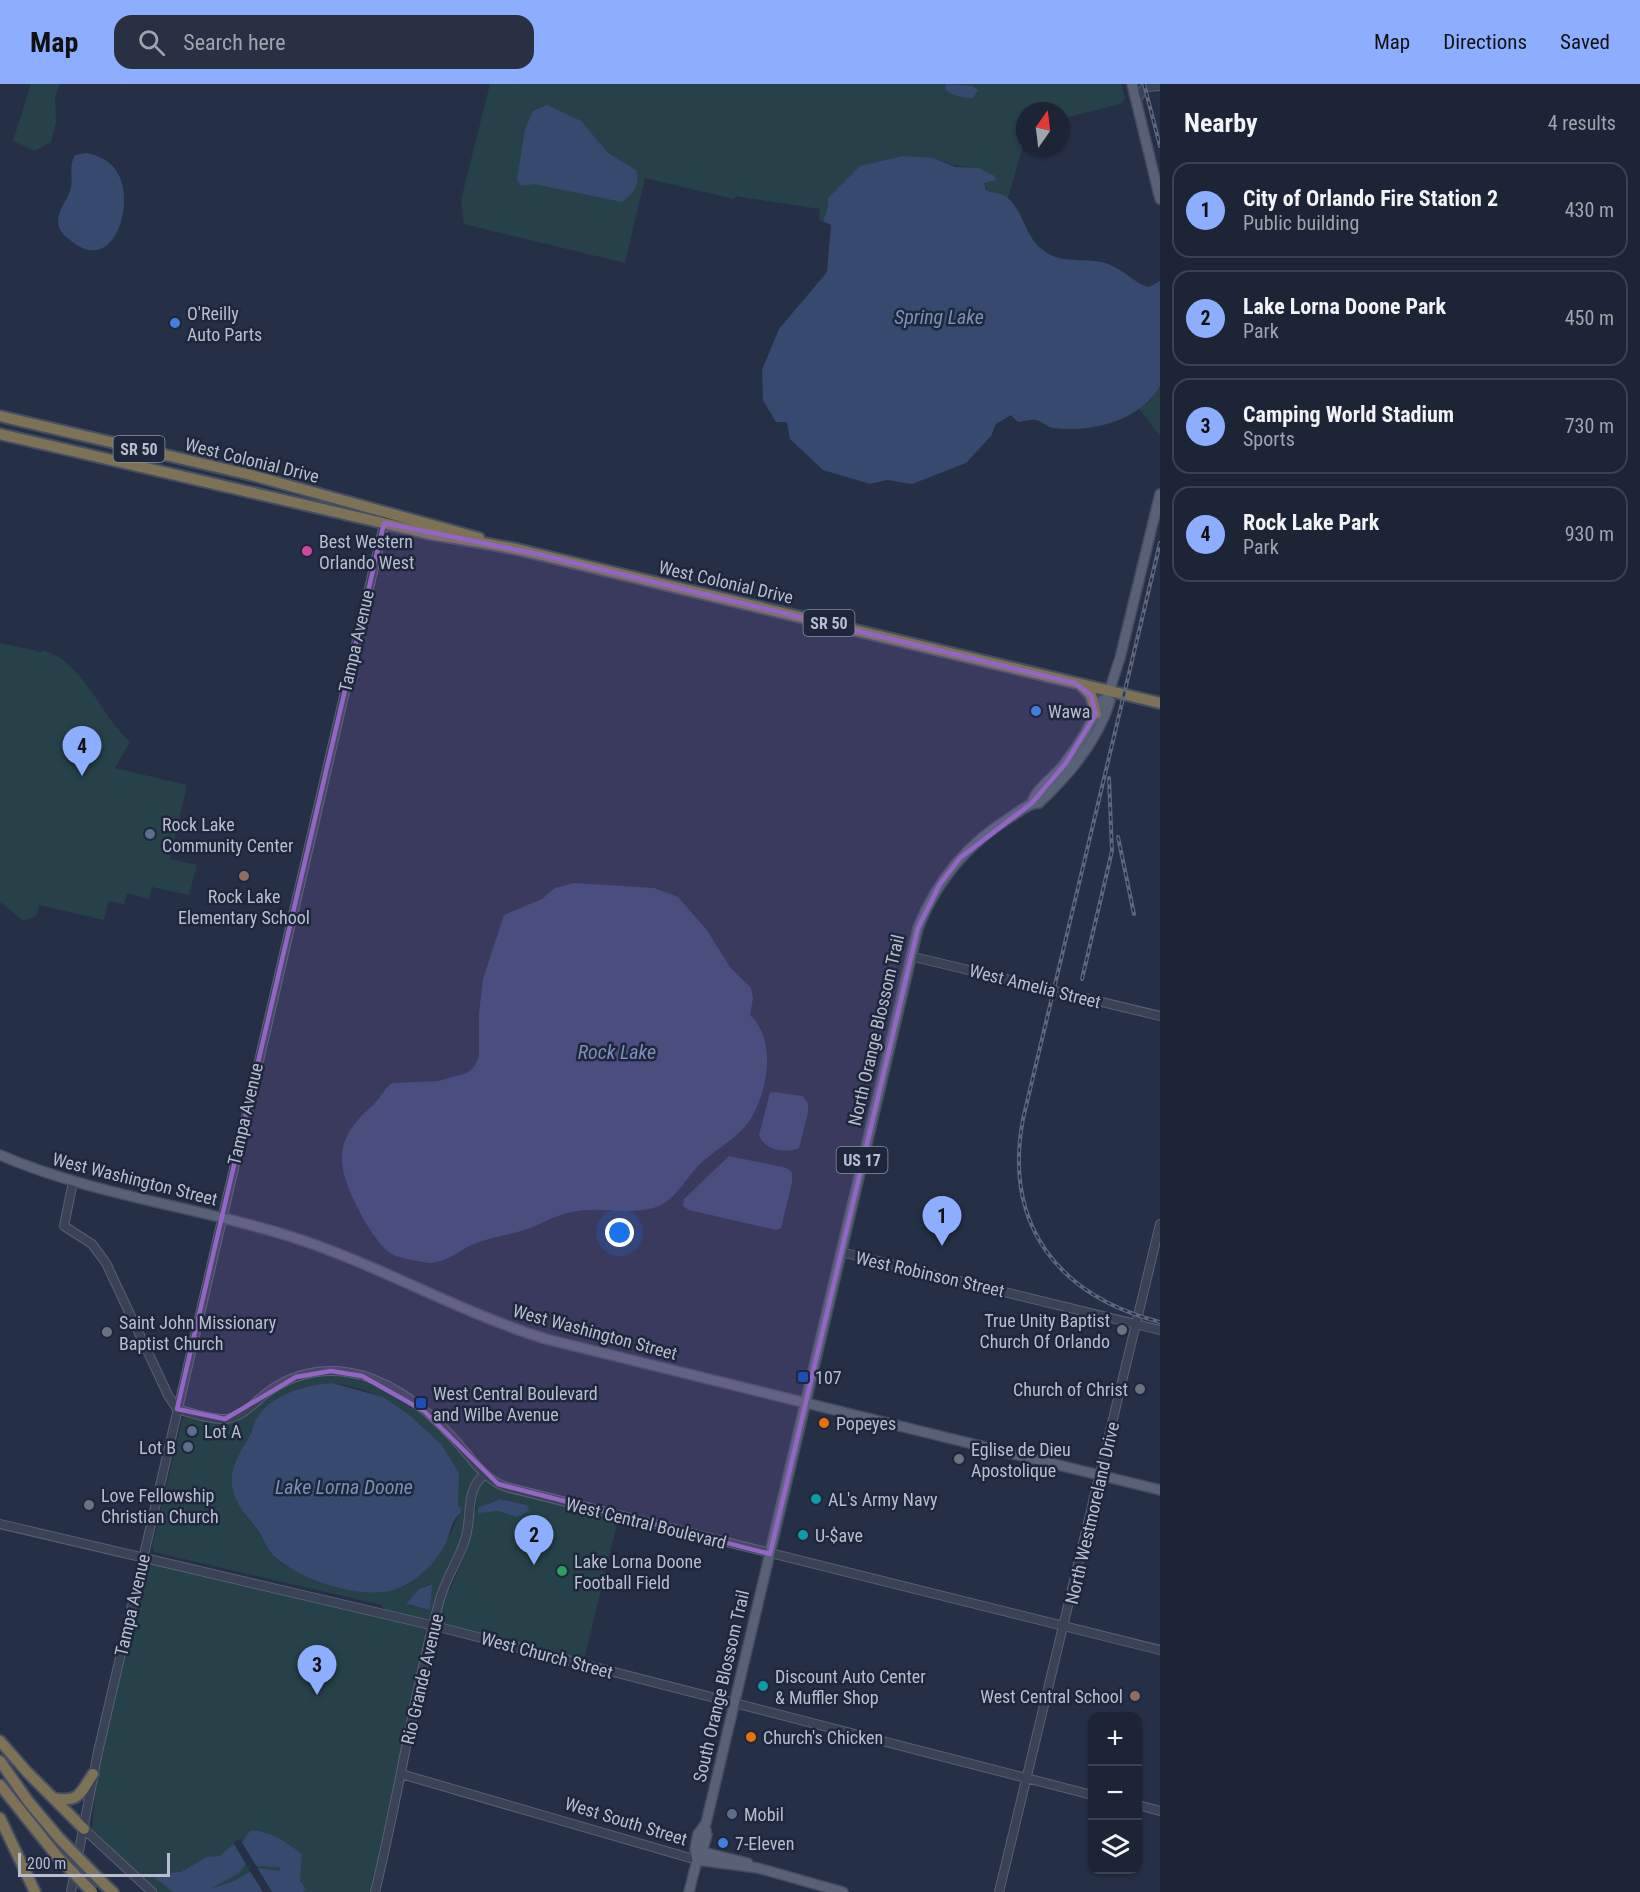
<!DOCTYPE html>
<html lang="en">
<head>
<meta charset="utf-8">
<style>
	body { margin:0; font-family:"Roboto Condensed",sans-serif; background:#293041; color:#f1f3f6 }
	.controls { position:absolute; right:18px; bottom:18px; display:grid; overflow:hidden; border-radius:12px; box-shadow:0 2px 4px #0004 }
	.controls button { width:54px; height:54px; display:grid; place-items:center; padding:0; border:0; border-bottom:2px solid #3a4150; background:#1c2435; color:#f1f3f6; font:30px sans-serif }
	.compass { position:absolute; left:1016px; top:18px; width:54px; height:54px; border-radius:50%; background:#1c2435; box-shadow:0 2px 4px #0004; rotate:14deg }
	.scale { position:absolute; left:18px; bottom:15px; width:152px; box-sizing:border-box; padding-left:6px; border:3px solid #b8becf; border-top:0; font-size:16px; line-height:21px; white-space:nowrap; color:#b8becf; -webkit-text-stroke:4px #1e273c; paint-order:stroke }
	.you { position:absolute; left:620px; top:1149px; width:21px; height:21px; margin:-15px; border:4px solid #fff; border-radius:50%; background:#1a73e8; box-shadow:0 0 0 9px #1a73e833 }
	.badge { display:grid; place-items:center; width:39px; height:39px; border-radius:50%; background:#8dadff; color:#111; font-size:20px; font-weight:700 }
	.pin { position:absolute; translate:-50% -50px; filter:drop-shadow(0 2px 3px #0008) }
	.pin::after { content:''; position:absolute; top:32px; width:21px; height:18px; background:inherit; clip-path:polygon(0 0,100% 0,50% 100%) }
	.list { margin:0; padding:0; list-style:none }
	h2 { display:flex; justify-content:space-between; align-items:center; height:78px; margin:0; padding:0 24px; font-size:26px }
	h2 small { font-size:20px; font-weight:400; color:#a0a4ad }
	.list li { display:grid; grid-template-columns:39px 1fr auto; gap:18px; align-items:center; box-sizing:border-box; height:96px; margin:0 12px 12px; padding:0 12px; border:2px solid #3a4150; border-radius:18px }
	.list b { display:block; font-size:22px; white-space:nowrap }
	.list p { margin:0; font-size:20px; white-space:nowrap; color:#a0a4ad }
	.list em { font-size:20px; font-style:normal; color:#a0a4ad }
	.icon { flex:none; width:33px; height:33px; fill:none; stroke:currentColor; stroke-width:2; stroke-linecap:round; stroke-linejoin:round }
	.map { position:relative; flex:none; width:1160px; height:1808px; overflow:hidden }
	header { display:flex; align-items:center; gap:36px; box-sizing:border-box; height:84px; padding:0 30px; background:#8dadff; color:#111 }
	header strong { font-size:28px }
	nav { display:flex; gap:33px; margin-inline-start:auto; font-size:21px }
	.search { width:420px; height:54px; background:#293041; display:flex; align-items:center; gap:15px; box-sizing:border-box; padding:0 21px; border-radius:18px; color:#a0a4ad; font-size:22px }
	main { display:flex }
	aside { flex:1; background:#1c2435 }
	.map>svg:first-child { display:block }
</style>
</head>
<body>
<header>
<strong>Map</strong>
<div class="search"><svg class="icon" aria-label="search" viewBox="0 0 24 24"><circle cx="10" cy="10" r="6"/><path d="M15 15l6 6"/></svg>Search here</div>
<nav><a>Map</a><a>Directions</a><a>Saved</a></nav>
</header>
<main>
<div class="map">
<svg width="1160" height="1808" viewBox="0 0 1160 1808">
	<rect width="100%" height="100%" fill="#253047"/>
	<path fill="#274148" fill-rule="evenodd" d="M31,0H60L55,13L56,38L51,58L35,67L13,57Z
		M490,0H1121L1125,14L1122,19L1116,21L1061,35V27H1025V55L1008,114L987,106L984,99L996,94C981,79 957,86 940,76L828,123L823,137L819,136L820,125L735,112L734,115L645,94L625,179L464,140L461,116Z
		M1160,302V352L1139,325L1151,316Z
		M0,559L41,568L42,566C81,575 101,631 130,658L115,684L187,701L170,775L197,781L189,811L152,803L149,815L127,809L124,820L108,817L104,836L39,821L36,832L24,837L0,818Z
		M325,1291C393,1293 438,1341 479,1391L469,1406L463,1453L432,1533L428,1535L384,1527L382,1521L154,1468L152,1462L183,1333L217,1339L236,1338L283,1302L304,1293ZM332,1299C420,1312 423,1354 459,1424C458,1436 448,1455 442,1465C411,1513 369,1517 319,1496C304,1490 288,1486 275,1474C267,1466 264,1456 258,1447C247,1432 234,1420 232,1401C230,1379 241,1368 250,1351C253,1345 254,1339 257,1334C272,1310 306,1301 332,1299ZM430,1500V1526L407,1521L419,1505Z
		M483,1396L504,1406L618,1436L584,1576L449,1542L439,1537L444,1509L450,1506L464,1473L460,1475L472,1430L476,1426L477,1403ZM500,1415L527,1421L508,1430L498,1427L478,1428L489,1419Z
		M152,1478L427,1544L372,1808H156L92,1745L96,1695L143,1486L147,1480Z"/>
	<path fill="#37496f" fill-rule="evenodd" d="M946,0L972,2L978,6L973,14C965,14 951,12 945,5Z
		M547,21L581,37L608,69L636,86C641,99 633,111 622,118L534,100L521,102L517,95L525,45L533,27Z
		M87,69C107,74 119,83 123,104C129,139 107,189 69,155C63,151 58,145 58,137C58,126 67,116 70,107C74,95 68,83 75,71Z
		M903,72L933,74L955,83L979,84L995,92L996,96L984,99L986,106C993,110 1002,108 1008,114C1024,129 1025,153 1043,166C1062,181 1084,173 1105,179C1123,184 1136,201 1149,203L1160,197V302C1141,337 1090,349 1053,344C1047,343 1042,337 1036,336C1030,335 1024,338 1018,338L1011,331L996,340L991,352L966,379L912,400L887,396L870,400L823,386L790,355L787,338H776L763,316L762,286L779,245L827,188L831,141L823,137L828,123V114L860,82Z
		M574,799L654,804L678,813L706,845L730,883L751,904L753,914L750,931C777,956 768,1007 750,1036C737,1055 714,1066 699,1081C687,1093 677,1113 661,1121C633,1134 597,1120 567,1129C552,1133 539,1141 525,1146C509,1151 492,1153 476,1159C461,1165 448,1178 431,1179C428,1180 400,1173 396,1172C376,1165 351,1114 345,1094C335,1060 351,1041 374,1020C381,1013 384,1005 392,999L438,997L467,989L474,983L479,973V929L483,895L504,831L542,815L555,804Z
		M773,1008L803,1012L808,1020V1029L799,1064C786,1070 764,1066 759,1051L770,1009Z
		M729,1072L787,1084L792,1088V1099L781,1144L776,1146L689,1126L683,1122L684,1115Z
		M332,1299L383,1313L408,1330L441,1360L459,1389L458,1422L461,1424V1429C451,1435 450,1451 445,1461C435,1479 418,1496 399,1504C367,1518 302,1497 276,1474C267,1467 265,1457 259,1448C248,1432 234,1421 232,1401C230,1380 241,1368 250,1351C253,1346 253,1339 257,1334C271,1310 306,1301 332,1299Z
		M500,1415L527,1421L529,1427L517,1433L498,1427L478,1429V1424Z
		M432,1500L430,1526L406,1520L419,1505Z
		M250,1747C269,1745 288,1760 302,1770L300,1797L306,1805L303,1808H173L155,1794L156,1790L181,1788L207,1773L220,1772L231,1762L243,1757ZM247,1778L257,1782L280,1783V1787L257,1784L234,1797L210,1805L239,1789Z"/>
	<path fill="#253047" d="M240,1755L272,1808H263L248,1784L251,1783L249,1781L248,1784L233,1758Z"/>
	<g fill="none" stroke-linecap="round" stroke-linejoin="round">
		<defs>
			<path id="minor" d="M1136,17L1145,3L1160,2
				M910,872L1160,932
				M73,1098L64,1142L92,1160L106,1179L168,1311L177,1325
				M841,1168L1160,1246
				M177,1325C192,1329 211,1336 226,1335C242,1333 253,1320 264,1311C287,1292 317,1284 346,1288C389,1294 428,1326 456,1357C471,1374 484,1395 506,1403L1160,1566
				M0,1440L435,1542L1092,1711
				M401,1690L697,1776
				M1138,1721L1160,1727
				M84,1745L152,1808
				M71,1808L98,1668L385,436
				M375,1808C399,1711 413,1611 440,1515C446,1494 458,1477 465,1456C473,1433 464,1406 485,1390
				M999,1808L1160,1140"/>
			<path id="major" d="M1132,0L1160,115
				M1032,719C1036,704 1056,692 1065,679C1080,660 1092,639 1101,617L1107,614
				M0,1071C93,1111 193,1122 289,1152C378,1180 458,1228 546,1255L1160,1406
				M703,1768L748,1779
				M701,1771L707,1751L705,1743
				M697,1776L758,1784L843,1808
				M689,1808L697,1776L695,1765L698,1750L706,1739L918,844C937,796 967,760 1011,733C1020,727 1029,719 1039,719C1069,691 1098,657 1110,617L1107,614L1120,574L1160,410"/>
			<path id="highway" d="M0,332L251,391L479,454
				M0,350C142,384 284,417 426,449C462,456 498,460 533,469L1160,619
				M1080,600L1091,611L1096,630
				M0,1657L27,1688L84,1745
				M0,1677L28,1717L59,1754
				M0,1701L57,1772
				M53,1714C79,1719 80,1710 93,1690
				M0,1734L35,1808
				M104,1800L113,1808"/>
		</defs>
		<use href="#minor" stroke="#586073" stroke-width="10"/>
		<use href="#major" stroke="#434b5f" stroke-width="12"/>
		<use href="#highway" stroke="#444d61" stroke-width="14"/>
		<use href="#minor" stroke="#3a4256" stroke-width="8"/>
		<use href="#major" stroke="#586176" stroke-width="9"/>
		<use href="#highway" stroke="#7d7256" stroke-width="10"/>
		<defs>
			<path id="rail" d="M1144,0L1160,62
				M1160,459L1023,1035C1003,1142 1059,1212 1160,1238
				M1118,753L1134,830
				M1082,895L1112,767L1109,694"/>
		</defs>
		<use href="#rail" stroke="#5c667d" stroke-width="4"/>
		<use href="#rail" stroke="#1e273c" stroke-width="1.5" stroke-dasharray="4.5" stroke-linecap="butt"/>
		<defs>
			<path id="highway-bridge" d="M59,1754L104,1800
				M57,1772L92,1808"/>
		</defs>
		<use href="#highway-bridge" stroke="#444d61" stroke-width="14" stroke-linecap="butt"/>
		<use href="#highway-bridge" stroke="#7d7256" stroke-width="10"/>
	</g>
	<path fill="#9366c5" fill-opacity="0.2" stroke="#9366c5" stroke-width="4.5" stroke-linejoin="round" d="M384,439L533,469L1075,599L1091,611L1096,630L1066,679L1032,719L960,774L940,800L918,844L770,1470L498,1400L424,1327L362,1292L331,1287L296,1293L225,1335L177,1325Z"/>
	<g fill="#3f7fe0" stroke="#1e273c" stroke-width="2">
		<circle cx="175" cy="239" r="6"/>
		<circle cx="1036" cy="627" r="6"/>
		<circle cx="723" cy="1759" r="6"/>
	</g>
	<circle fill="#d1479c" stroke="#1e273c" stroke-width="2" cx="307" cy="467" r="6"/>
	<g fill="#5c6f8a" stroke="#1e273c" stroke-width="2">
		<circle cx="150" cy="750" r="6"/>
		<circle cx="192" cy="1347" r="6"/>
		<circle cx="188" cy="1363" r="6"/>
		<circle cx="732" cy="1730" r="6"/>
	</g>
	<g fill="#8d6e63" stroke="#1e273c" stroke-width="2">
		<circle cx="244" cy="792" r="6"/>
		<circle cx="1135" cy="1612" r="6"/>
	</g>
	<g fill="#6b7280" stroke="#1e273c" stroke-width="2">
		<circle cx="1122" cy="1246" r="6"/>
		<circle cx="107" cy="1248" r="6"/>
		<circle cx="1140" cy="1305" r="6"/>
		<circle cx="959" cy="1375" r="6"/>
		<circle cx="89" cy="1421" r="6"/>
	</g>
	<g fill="#1a4fb4" stroke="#1e273c" stroke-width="2">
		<rect x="797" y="1287" width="12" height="12" rx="3"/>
		<rect x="415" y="1313" width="12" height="12" rx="3"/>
	</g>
	<g fill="#e8710a" stroke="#1e273c" stroke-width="2">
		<circle cx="824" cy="1339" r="6"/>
		<circle cx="751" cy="1653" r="6"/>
	</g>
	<g fill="#0f9aa8" stroke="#1e273c" stroke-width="2">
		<circle cx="816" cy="1415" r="6"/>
		<circle cx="803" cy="1451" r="6"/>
		<circle cx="763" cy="1602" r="6"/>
	</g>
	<circle fill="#2e9e5b" stroke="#1e273c" stroke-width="2" cx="562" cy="1487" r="6"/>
	<g text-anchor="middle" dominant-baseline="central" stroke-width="5" stroke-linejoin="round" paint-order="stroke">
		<g fill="#1e273c" stroke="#8a91a3" stroke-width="1.5">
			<rect x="113.5" y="352" width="51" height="26" rx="4.5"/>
			<rect x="803.5" y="526" width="51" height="26" rx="4.5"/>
			<rect x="836.5" y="1063" width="51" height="26" rx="4.5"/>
		</g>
		<g font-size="16" font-weight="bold" fill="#b8becf">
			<text x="139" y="365">SR 50</text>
			<text x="829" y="539">SR 50</text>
			<text x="862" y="1076">US 17</text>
		</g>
		<g font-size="18" fill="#b8becf" stroke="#1e273c" text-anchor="start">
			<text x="187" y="229">O'Reilly<tspan x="187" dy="21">Auto Parts</tspan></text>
			<text x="319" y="457">Best Western<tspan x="319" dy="21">Orlando West</tspan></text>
			<text x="1048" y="627">Wawa</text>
			<text x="162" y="740">Rock Lake<tspan x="162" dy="21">Community Center</tspan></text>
			<text x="244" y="812" text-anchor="middle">Rock Lake<tspan x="244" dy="21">Elementary School</tspan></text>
			<text x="1110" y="1236" text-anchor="end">True Unity Baptist<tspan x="1110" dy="21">Church Of Orlando</tspan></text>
			<text x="119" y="1238">Saint John Missionary<tspan x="119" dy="21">Baptist Church</tspan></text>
			<text x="815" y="1293">107</text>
			<text x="1128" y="1305" text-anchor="end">Church of Christ</text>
			<text x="433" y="1309">West Central Boulevard<tspan x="433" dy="21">and Wilbe Avenue</tspan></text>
			<text x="836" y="1339">Popeyes</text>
			<text x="204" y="1347">Lot A</text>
			<text x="176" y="1363" text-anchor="end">Lot B</text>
			<text x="971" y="1365">Eglise de Dieu<tspan x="971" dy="21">Apostolique</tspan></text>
			<text x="101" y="1411">Love Fellowship<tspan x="101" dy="21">Christian Church</tspan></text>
			<text x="828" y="1415">AL's Army Navy</text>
			<text x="815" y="1451">U-$ave</text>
			<text x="574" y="1477">Lake Lorna Doone<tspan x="574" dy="21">Football Field</tspan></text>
			<text x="775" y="1592">Discount Auto Center<tspan x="775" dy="21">&amp; Muffler Shop</tspan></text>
			<text x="1123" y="1612" text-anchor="end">West Central School</text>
			<text x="763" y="1653">Church's Chicken</text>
			<text x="744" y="1730">Mobil</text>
			<text x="735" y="1759">7-Eleven</text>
		</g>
		<g font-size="18" fill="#b8becf" stroke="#1e273c">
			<text transform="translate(252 376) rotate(14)">West Colonial Drive</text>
			<text transform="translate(726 498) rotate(13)">West Colonial Drive</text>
			<text transform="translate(356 557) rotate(-77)">Tampa Avenue</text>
			<text transform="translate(1035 902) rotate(14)">West Amelia Street</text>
			<text transform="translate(876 946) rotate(-77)">North Orange Blossom Trail</text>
			<text transform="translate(245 1030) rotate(-77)">Tampa Avenue</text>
			<text transform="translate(135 1095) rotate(14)">West Washington Street</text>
			<text transform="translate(930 1190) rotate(13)">West Robinson Street</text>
			<text transform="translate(595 1248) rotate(15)">West Washington Street</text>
			<text transform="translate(1092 1429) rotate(-77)">North Westmoreland Drive</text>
			<text transform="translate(646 1439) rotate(14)">West Central Boulevard</text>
			<text transform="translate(132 1521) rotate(-77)">Tampa Avenue</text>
			<text transform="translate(547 1571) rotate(15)">West Church Street</text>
			<text transform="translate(422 1595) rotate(-77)">Rio Grande Avenue</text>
			<text transform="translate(721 1602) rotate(-77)">South Orange Blossom Trail</text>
			<text transform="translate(626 1737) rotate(17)">West South Street</text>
		</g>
		<g font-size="20" font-style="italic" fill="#7c8fb9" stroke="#1e273c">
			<text x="939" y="233">Spring Lake</text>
			<text x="617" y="968">Rock Lake</text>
			<text x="344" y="1403">Lake Lorna Doone</text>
		</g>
	</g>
</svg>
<div class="controls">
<button>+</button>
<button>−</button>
<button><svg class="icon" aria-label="layers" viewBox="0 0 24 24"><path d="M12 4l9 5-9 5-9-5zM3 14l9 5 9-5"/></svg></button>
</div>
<svg class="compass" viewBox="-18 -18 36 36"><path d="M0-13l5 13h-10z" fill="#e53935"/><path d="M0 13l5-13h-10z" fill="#a0a4ad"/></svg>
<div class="scale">200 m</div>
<div class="you"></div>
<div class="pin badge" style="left:942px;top:1162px">1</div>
<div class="pin badge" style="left:534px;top:1481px">2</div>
<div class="pin badge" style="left:317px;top:1611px">3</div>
<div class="pin badge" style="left:82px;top:692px">4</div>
</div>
<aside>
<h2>Nearby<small>4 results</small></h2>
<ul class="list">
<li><span class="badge">1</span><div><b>City of Orlando Fire Station 2</b><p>Public building</p></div><em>430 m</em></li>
<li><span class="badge">2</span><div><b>Lake Lorna Doone Park</b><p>Park</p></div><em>450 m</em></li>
<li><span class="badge">3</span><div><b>Camping World Stadium</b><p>Sports</p></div><em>730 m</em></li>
<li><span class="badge">4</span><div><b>Rock Lake Park</b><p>Park</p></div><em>930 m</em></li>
</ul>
</aside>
</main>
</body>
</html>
